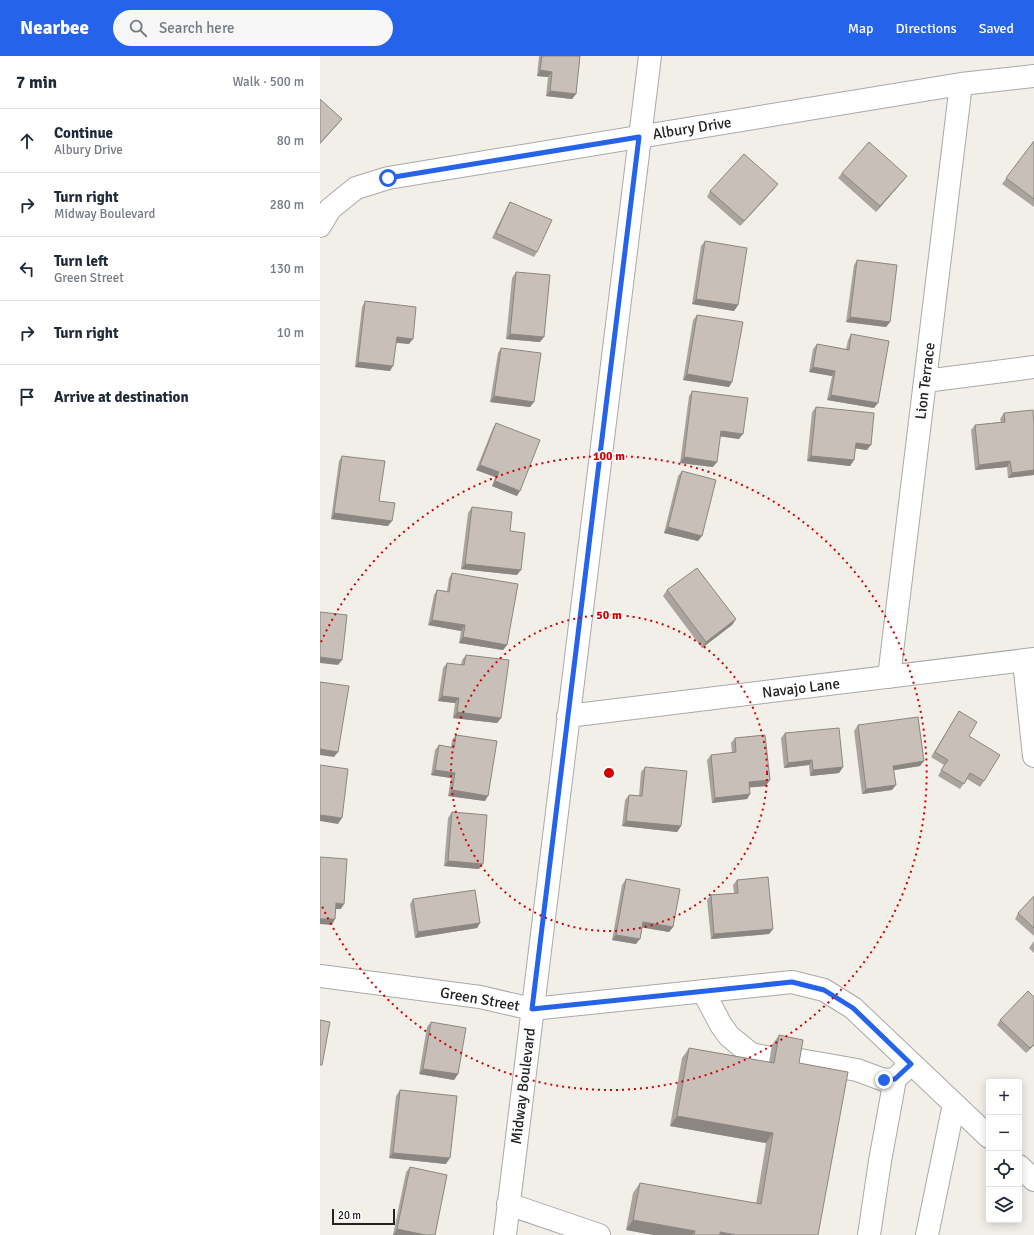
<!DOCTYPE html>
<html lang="en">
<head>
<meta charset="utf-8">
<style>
	body { margin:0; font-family:Signika,sans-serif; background:#f6f6f7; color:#1f2937 }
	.controls { position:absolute; right:12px; bottom:12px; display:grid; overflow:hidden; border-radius:4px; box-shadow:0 2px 10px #0003 }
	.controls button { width:36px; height:36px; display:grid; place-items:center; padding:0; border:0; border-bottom:1px solid #e0e1e3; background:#fff; color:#1f2937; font:20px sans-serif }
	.scale { position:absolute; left:12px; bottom:10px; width:63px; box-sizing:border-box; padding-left:4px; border:2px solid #222; border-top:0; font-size:11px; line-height:14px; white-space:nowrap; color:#222; -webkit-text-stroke:3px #fff; paint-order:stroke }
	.stop { position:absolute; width:12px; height:12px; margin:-9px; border:3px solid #2563eb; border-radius:50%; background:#fff }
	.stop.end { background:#2563eb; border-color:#fff; box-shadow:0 1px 4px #0008 }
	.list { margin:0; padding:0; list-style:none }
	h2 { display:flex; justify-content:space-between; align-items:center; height:52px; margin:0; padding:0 16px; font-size:17px }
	h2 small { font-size:13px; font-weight:400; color:#747a83 }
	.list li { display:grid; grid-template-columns:26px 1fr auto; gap:12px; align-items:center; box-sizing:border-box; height:64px; padding:0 16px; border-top:1px solid #e0e1e3 }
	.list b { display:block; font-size:15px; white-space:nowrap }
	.list p { margin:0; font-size:13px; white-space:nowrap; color:#747a83 }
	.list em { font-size:13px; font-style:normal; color:#747a83 }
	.icon { flex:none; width:22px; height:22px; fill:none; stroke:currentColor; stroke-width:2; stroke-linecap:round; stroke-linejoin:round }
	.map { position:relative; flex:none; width:714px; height:1179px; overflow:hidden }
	header { display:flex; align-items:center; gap:24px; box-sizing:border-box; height:56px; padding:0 20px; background:#2563eb; color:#fff }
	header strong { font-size:19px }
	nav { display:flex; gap:22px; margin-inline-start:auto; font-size:14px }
	.search { width:280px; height:36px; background:#f6f6f7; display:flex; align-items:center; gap:10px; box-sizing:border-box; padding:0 14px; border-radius:22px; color:#747a83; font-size:15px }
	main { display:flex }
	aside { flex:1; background:#fff }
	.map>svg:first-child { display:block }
</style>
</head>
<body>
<header>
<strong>Nearbee</strong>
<div class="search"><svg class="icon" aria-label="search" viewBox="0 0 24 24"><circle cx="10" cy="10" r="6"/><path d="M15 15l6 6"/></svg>Search here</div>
<nav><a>Map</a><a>Directions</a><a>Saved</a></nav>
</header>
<main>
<aside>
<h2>7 min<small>Walk · 500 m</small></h2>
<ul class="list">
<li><svg class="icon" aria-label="ahead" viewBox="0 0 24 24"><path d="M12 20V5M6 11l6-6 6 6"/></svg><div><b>Continue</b><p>Albury Drive</p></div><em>80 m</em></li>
<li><svg class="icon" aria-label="right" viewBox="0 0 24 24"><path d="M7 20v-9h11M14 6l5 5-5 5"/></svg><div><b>Turn right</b><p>Midway Boulevard</p></div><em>280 m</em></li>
<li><svg class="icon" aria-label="left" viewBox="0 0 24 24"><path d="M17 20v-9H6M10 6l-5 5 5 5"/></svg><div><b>Turn left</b><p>Green Street</p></div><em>130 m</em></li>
<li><svg class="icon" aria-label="right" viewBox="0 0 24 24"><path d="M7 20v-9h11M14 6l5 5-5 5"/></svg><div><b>Turn right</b></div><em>10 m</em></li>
<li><svg class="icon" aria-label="arrive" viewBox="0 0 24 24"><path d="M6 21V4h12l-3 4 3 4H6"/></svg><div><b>Arrive at destination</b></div></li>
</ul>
</aside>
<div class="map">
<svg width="714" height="1179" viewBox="0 0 714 1179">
	<rect width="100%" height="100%" fill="#f2efe9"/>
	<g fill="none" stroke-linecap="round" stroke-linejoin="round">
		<defs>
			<path id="minor" d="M0,170L10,153L36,132L68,122L641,28L714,20
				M605,325L714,311
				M704,605L714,700
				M569,621L641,28
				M248,660L714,603
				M0,920L160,941L212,953L472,926L504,934L533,952L669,1081
				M383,935L401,969L409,980L431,998L450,1002
				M474,1003L537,1014L564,1024L575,1023
				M699,1110L714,1124
				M188,1148L279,1179
				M185,1179L330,0
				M549,1179L560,1105L575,1023L591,1008
				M607,1179L634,1048"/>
		</defs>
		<use href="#minor" stroke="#a9a9a9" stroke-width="24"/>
		<use href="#minor" stroke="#fff" stroke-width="22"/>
	</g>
	<path fill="#aba49e" d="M219,0H260L256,38L252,43L226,40L228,21L217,20Z
		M714,85V151L682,128Z
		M522,117L583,125L556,156L518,122Z
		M454,133L420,170L387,141L390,135Z
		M190,146L217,196L214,201L172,182L187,151Z
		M385,185L418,249L414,255L372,248L381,190Z
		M537,204L570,266L566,271L526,266L534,209Z
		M196,216L220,286L186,283L192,222Z
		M45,245L89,288L76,287L70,315L35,311L42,251Z
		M377,259L412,326L409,331L363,324L373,264Z
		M531,278L554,352L507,344L512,320L489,316L493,293L497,288L526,293L528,284Z
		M181,292L214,346L210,351L170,346L178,297Z
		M372,335L419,383L400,380L393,411L360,407L369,340Z
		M496,351L547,394L535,392L534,404L530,410L487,405L492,356Z
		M684,357L714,419L688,422L687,411L655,414L651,374L655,369L681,366L680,363Z
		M176,367L197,440L172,430L175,421L156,414L173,372Z
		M22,400L59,445L68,470L11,463L19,405Z
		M362,415L378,485L344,477L358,420Z
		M152,451L190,475L197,519L141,513L148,457Z
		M132,517L187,589L183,594L139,587L141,575L108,569L114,539L117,534L127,535L129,522Z
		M347,534L416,563L412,569L382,592L343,540Z
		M146,599L181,662L177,667L133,662L135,647L118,645L123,612L127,607L141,609L142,604Z
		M639,655L664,725L660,731L647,723L640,733L618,720L624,709L611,701Z
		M538,669L604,705L600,710L574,714L572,734L542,738L534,675Z
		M465,677L523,711L519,717L490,720L489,709L464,712L461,682Z
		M136,679L165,745L128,740L131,722L111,719L115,694L119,689L131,691L132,684Z
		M415,682L446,730L430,731V738L427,743L392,747L387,704L391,699L412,697L411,687Z
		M325,711L361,770L357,776L302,770L305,744L309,739L319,740L321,716Z
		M132,756L159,813L124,810L128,762Z
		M306,823L353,871L349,876L322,871L316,888L292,884L302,829Z
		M417,824L453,873L449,878L391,883L387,844L391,839L414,837L413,829Z
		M714,840V880L695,863L698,857Z
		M93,843L160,867L157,872L95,882L90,848Z
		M714,885V897L709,892Z
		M680,964L714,989L706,997L677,969Z
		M111,966L138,1018L134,1024L99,1018L107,971Z
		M459,979L479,1007L498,1179H334L306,1174L313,1137L320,1127L436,1148L446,1087L350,1070L362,1002L369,992L449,1006L452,989Z
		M80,1034L126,1108L69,1102L76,1040Z
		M90,1111L115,1179H73L86,1116Z"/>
	<path fill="#8b8681" d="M220,14L232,16L228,21L217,20Z
		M230,35L256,38L252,43L226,40Z
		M22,63L18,68L0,88V87Z
		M587,120L583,125L556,156L560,150Z
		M458,128L454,133L420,170L424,165Z
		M376,243L418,249L414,255L372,248Z
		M530,261L570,266L566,271L526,266Z
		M190,278L224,281L220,286L186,283Z
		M77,281L93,283L89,288L73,286Z
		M38,306L73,310L70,315L35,311Z
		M493,311L515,315L512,320L489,316Z
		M367,318L412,326L409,331L363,324Z
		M511,339L558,347L554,352L507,344Z
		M174,340L214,346L210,351L170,346Z
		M401,375L423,378L419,383L397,380Z
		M536,387L551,389L547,394L532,392Z
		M491,400L534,404L530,410L487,405Z
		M364,401L397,406L393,411L360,407Z
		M690,405L687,411L655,414L659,409Z
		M160,409L179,416L175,421L156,414Z
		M714,414V419L688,422L692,417Z
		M175,425L200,435L197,440L172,430Z
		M14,457L72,465L68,470L11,463Z
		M348,471L382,480L378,485L344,477Z
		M145,508L201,514L197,519L141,513Z
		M416,563L412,569L382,592L386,586Z
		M112,564L145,569L141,575L108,569Z
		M143,581L187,589L183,594L139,587Z
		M0,601L22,604L18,609L0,607Z
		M122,640L139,642L135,647L118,645Z
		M137,656L181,662L177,667L133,662Z
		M0,693L18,696L14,701L0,699Z
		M492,704L489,709L464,712L468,707Z
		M604,705L600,710L569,715L573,710Z
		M523,711L519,717L490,720L493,714Z
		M115,714L135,717L131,722L111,719Z
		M450,724L446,730L425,732L429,726Z
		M576,729L572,734L542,738L546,733Z
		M132,734L168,740L165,745L128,740Z
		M430,738L427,743L392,747L395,742Z
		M0,759L22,762L18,768L0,765Z
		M306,765L361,770L357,776L302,770Z
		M128,805L163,808L159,813L124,810Z
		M16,847L24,848L21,853H13Z
		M0,863H15L12,869L0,868Z
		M323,866L353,871L349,876L319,871Z
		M160,867L157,872L95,882L98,876Z
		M453,873L449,878L391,883L394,878Z
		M296,879L320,883L316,888L292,884Z
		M714,988V989L706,997L710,992Z
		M103,1013L138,1018L134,1024L99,1018Z
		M357,1060L453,1077L446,1087L350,1070Z
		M73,1097L130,1102L126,1108L69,1102Z
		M313,1164L375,1175L372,1179H334L306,1174Z
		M77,1173L105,1179H73Z
		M400,1176L416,1179H398Z"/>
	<path fill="#c7bfb8" stroke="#8b8681" d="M222,0H260L256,38L230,35L232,16L220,14Z
		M0,43L22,63L0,87Z
		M714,85V143L686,122Z
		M549,86L587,120L560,150L522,117Z
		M424,98L458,128L424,165L390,135Z
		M190,146L232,164L217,196L176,177Z
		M385,185L427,192L418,249L376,243Z
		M537,204L577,209L570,266L530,261Z
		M196,216L230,219L224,281L190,278Z
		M45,245L96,251L93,283L77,281L73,310L38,306Z
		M377,259L423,266L412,326L367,318Z
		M531,278L569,285L558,347L511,339L515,315L493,311L497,288L529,294Z
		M181,292L221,297L214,346L174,340Z
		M372,335L428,342L423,378L401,375L397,406L364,401Z
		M496,351L554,357L551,389L536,387L534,404L491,400Z
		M713,354L714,368V414L692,417L690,405L659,409L655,369L685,366L684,357Z
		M176,367L220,384L200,435L175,425L179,416L160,409Z
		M22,400L65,405L59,445L75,447L72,465L14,457Z
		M362,415L396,424L382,480L348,471Z
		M152,451L192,456L190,475L205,477L201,514L145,508Z
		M377,512L416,563L386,586L347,534Z
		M132,517L198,528L187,589L143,581L145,569L112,564L117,534L129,536Z
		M0,556L27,559L22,604L0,601Z
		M146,599L189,604L181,662L137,656L139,642L122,640L127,607L144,609Z
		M0,626L29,630L18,696L0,693Z
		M639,655L657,666L649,680L680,699L664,725L650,717L644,728L621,714L628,704L615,696Z
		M598,661L604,705L573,710L576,729L546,733L538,669Z
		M519,672L523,711L493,714L492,704L468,707L465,677Z
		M136,679L177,685L168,740L132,734L135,717L115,714L119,689L134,692Z
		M445,679L450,724L429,726L430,738L395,742L391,699L416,696L415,682Z
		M0,709L28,713L22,762L0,759Z
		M325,711L367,715L361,770L306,765L309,739L322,740Z
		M132,756L167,759L163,808L128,805Z
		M0,801L27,803L24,848L16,847L15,863H0Z
		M448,821L453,873L394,878L391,839L418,837L417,824Z
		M306,823L360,833L353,871L323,866L320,883L296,879Z
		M155,834L160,867L98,876L93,843Z
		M714,840V872L698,857Z
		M708,935L714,941V988L710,992L680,964Z
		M0,964L10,966L2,1009H0Z
		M111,966L146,972L138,1018L103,1013Z
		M459,979L483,984L479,1007L528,1016L498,1179H416L400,1176V1179H374L375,1175L313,1164L320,1127L441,1148L453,1077L357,1060L369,992L454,1007Z
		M80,1034L137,1040L130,1102L73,1097Z
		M90,1111L127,1119L115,1179H105L77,1173Z"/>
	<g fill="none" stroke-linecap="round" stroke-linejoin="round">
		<path stroke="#2563eb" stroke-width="5" d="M68,122L319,81L212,953L472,926L504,934L533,952L591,1008L575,1023L564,1024"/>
	</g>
	<g fill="none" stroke="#d40000" stroke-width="2" stroke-dasharray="2 4">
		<circle cx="289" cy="717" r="158"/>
		<path d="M1 586A317 317 0 1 1 1 848"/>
	</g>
	<g text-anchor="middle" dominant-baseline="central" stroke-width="3.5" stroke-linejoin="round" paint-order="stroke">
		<g font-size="15" fill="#222" stroke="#fff">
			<text transform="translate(372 72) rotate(-9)">Albury Drive</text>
			<text transform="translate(605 325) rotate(-83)">Lion Terrace</text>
			<text transform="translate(481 632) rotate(-7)">Navajo Lane</text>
			<text transform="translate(160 943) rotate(10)">Green Street</text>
			<text transform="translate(203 1030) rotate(-83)">Midway Boulevard</text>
		</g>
	</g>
	<circle cx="289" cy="717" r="6" fill="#d40000" stroke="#fff" stroke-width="2"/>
	<g font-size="12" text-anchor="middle" font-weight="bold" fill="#d40000" stroke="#fff" stroke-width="3.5" stroke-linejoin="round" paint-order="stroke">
		<text x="289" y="404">100 m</text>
		<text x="289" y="563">50 m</text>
	</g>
</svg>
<div class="controls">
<button>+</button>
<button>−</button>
<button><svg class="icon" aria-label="locate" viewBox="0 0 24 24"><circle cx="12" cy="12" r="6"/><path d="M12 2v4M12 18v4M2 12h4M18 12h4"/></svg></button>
<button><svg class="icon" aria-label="layers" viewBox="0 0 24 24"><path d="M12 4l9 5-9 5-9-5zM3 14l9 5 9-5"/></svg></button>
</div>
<div class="scale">20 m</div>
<div class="stop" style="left:68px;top:122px"></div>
<div class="stop end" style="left:564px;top:1024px"></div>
</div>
</main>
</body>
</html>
